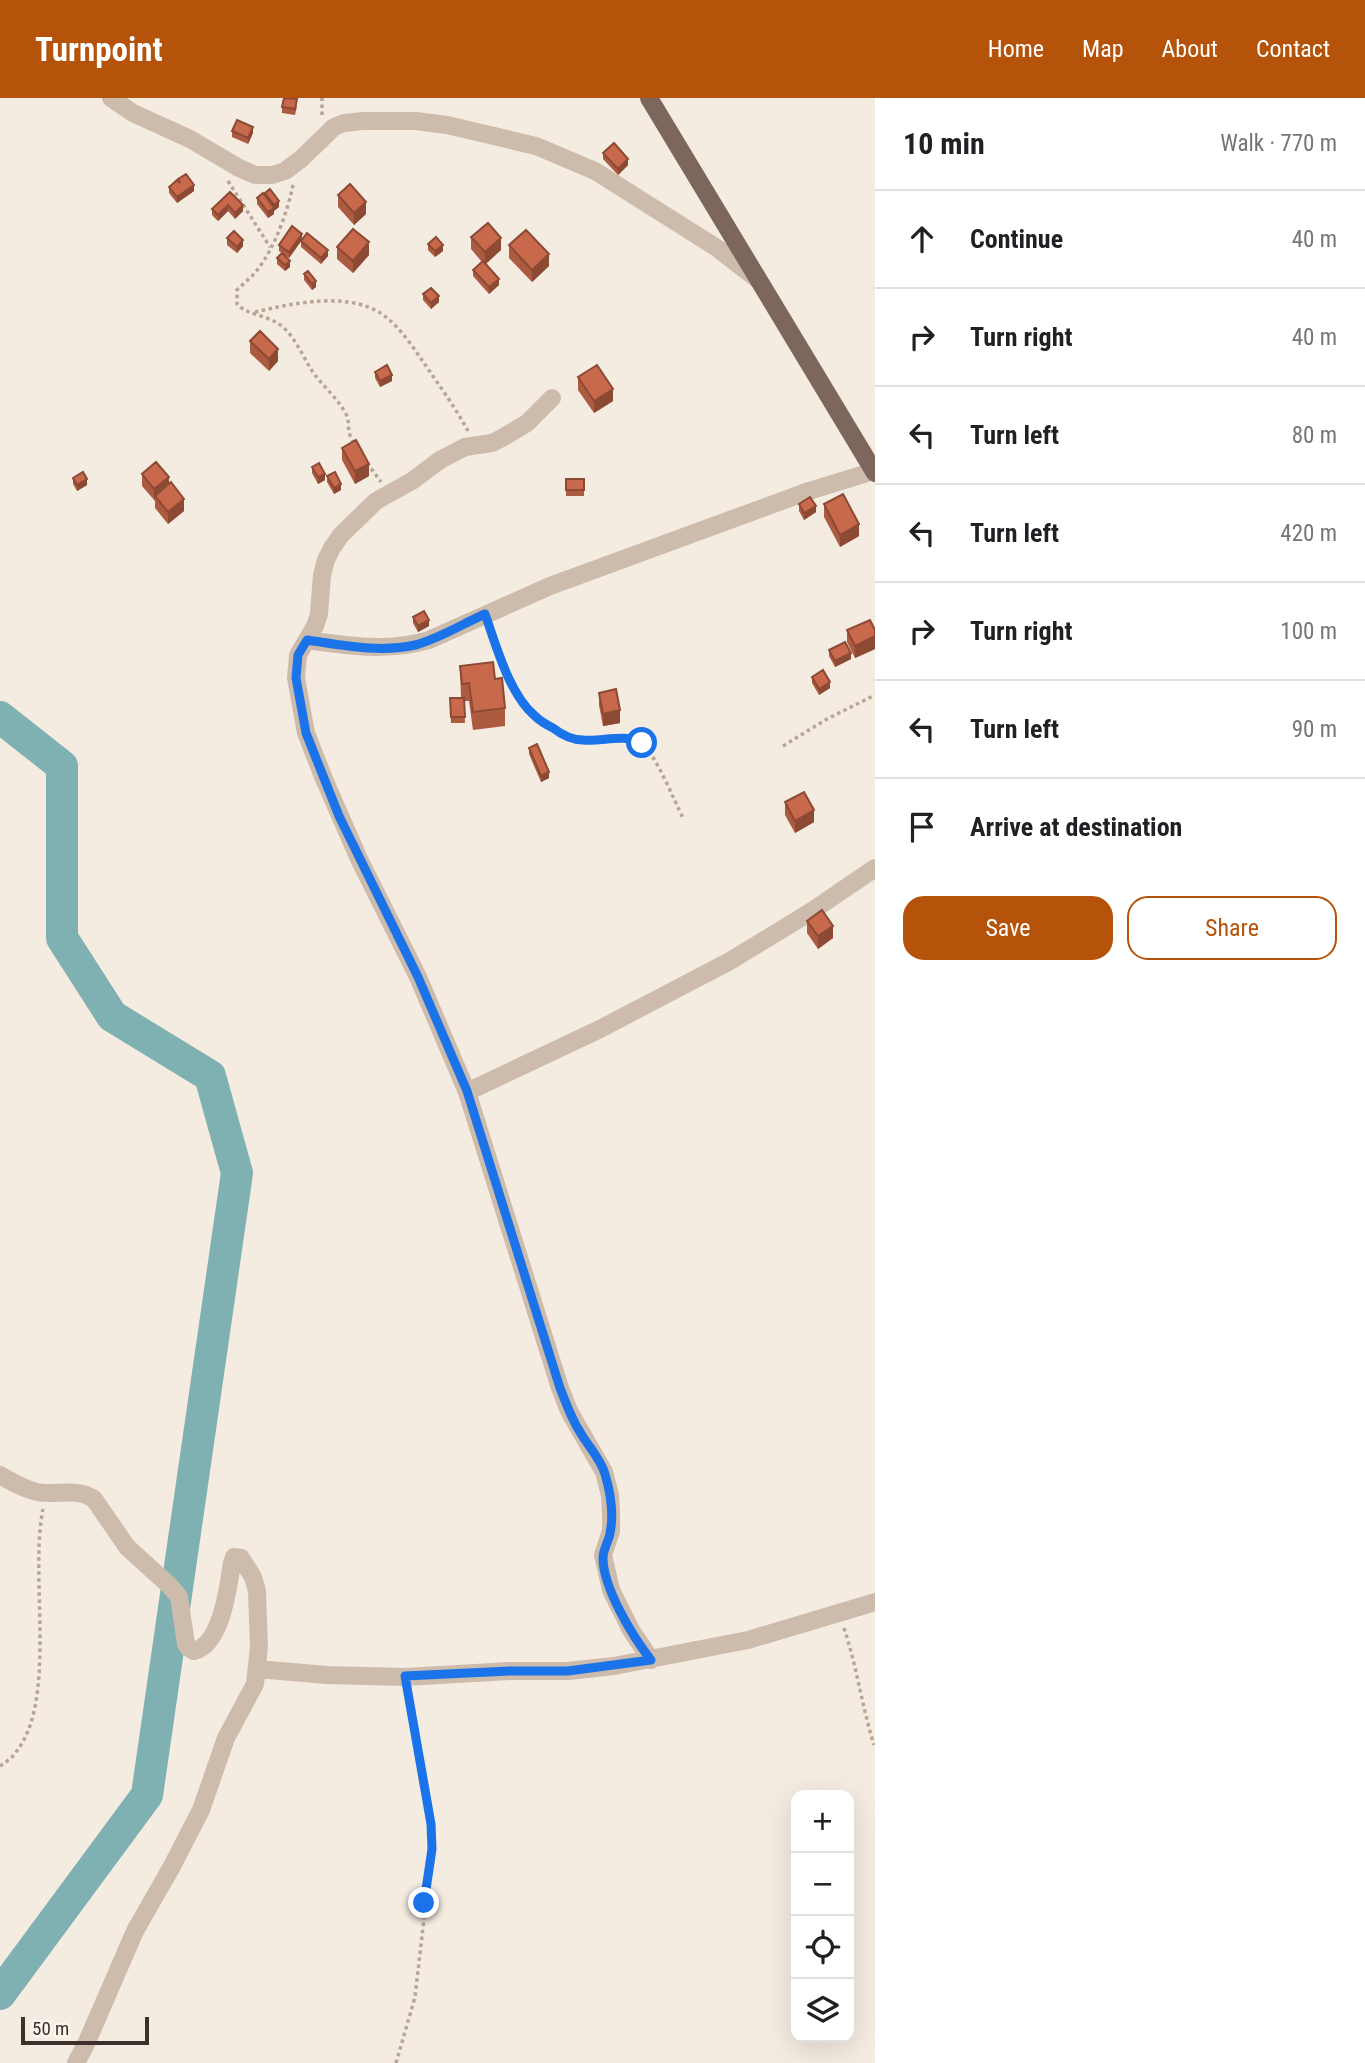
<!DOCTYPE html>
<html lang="en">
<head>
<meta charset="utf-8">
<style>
	body { margin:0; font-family:"Roboto Condensed",sans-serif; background:#f2f2f2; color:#202124 }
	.controls { position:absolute; right:21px; bottom:21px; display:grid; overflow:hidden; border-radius:14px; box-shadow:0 7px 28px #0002 }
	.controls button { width:63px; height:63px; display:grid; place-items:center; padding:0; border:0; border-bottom:2px solid #e0e0e0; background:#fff; color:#202124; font:35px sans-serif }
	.scale { position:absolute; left:21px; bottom:18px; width:128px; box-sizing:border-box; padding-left:7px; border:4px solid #3b302b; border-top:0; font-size:19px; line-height:24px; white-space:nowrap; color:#3b302b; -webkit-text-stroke:5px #fbf5ee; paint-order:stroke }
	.stop { position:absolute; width:21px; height:21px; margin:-16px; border:5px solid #1a73e8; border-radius:50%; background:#fff }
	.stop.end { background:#1a73e8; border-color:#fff; box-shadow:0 2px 7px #0008 }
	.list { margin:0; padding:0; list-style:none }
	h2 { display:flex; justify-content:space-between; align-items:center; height:91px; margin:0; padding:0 28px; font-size:30px }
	h2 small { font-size:23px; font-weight:400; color:#757577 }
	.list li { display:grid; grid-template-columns:46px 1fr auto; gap:21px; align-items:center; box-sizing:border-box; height:98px; padding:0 28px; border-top:2px solid #e0e0e0 }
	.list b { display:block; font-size:26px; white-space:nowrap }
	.list em { font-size:23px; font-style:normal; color:#757577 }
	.actions { display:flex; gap:14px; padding:21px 28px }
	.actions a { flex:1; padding:16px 0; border:2px solid #b45309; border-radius:21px; text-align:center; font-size:24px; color:#b45309 }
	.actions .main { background:#b45309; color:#fff }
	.icon { flex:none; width:38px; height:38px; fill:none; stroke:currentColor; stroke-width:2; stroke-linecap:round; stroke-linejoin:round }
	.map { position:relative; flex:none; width:875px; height:1965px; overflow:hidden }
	header { display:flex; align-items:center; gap:42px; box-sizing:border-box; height:98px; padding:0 35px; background:#b45309; color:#fff }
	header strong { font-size:33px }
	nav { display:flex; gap:38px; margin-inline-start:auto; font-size:24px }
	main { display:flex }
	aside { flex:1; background:#fff }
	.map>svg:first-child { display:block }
</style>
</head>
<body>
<header>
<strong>Turnpoint</strong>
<nav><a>Home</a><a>Map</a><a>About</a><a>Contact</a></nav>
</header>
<main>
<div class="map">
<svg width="875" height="1965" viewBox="0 0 875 1965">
	<rect width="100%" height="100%" fill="#f4ebe1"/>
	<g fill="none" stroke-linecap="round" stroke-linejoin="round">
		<path stroke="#7fb0b2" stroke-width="32" d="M0,619L62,668V840L112,918L210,978L237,1075L147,1697L0,1896"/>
		<path stroke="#b9a596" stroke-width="3.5" stroke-dasharray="3.5 3.5" stroke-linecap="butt" d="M322,17V0
			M228,83L270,149
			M293,87C287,115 275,149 258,171C252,179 244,185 237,192V206C247,218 270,216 285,231C298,244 304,262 315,277C325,290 338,301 346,316C351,326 345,333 355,347
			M255,214C294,205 352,192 386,219C401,231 413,249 424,265C439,287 455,309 468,333
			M367,365L381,384
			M490,531C504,571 515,606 552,630C565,638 577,643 593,642C607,642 628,635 641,644C655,655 674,702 683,720
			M783,648L827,621L875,597
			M844,1530C857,1569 862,1609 874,1647
			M0,1668C6,1664 12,1660 16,1654C58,1602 29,1477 43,1411
			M396,1965L415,1899L432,1751L431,1726L408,1594"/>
		<path stroke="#cdbbac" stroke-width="18" d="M111,0L133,15L190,41L239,70L255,77H272L285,73L301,61L334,29L344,25L363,23H416L447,27L536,48L595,73L717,150L756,180
			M552,300L527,325L502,340L492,345L465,349L440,362L412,383L376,403L341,437L332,450L326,462L322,477L319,516L315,528L298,557L296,580L306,635L324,681L359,761L418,879L467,994L560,1290L569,1313L604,1374L610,1397L611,1415V1433L603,1457L611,1492L631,1532L651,1562
			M307,542C348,548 389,554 429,542L550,488L809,393L874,373
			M467,994L600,931L730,863L812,813L875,770
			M0,1377C12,1384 24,1391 37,1394C57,1398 76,1389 94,1401L127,1449L170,1488L179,1499L186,1546L189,1550L194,1553C222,1546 228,1489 232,1465L234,1459L241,1460L253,1479L257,1493L259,1549L255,1586L226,1640L201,1712L171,1770L135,1833L86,1946L76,1965
			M258,1571L326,1577L405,1579L510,1573H568L614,1568L748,1542L875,1504"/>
		<path stroke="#7d675c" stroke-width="18" d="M649,0L875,375"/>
	</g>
	<path fill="#ac5a40" d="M297,8L295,17L282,15V9Z
		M232,33L253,35L248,46L232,39Z
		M603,55L628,67L618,77L603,61Z
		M169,89L194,93L177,105L169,95Z
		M230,94L243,113L235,121L228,113L218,123L212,117V111Z
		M265,95L279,109L274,113V116L268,120L257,106V100L265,97Z
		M338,97L366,116L354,127L338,109Z
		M471,139L501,152L486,166L499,187L489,196L473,178V172L482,164L471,151Z
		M227,140L243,148L237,155L227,147Z
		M302,141L328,158L321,166L301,149V143L289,160L283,156L290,169L285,173L277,166V160L282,155L279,153V147Z
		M428,146L443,153L435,159L428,152Z
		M509,147L549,168L532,184L509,160Z
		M337,149L369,157L353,175L337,161Z
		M304,176L316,189L312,192L304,182Z
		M423,196L439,204L431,211L423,202Z
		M250,243L278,263L269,273L250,255Z
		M375,274L392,283L380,289L375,280Z
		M578,279L613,303L594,315L578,292Z
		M342,350L369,378L355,386L342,362Z
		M312,369L325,382L318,386L312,375Z
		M142,376L169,386L184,413L168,426L155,410V403L142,388Z
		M327,378L341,392L334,396L327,384Z
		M73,380L87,387L77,393L73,386Z
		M566,381H584V398H566Z
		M799,406L816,414L804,422L799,413Z
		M824,406L859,438L840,449L824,419Z
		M413,519L429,528L418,534L413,525Z
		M847,532H875V551L855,560L847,544Z
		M829,552L851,561L835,569L829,558Z
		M460,568L495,581L505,610V628L473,632L469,603H464L465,625H451L450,600H461Z
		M812,579L830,590L819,597L812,585Z
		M599,595L620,625L603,628L599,607Z
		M529,650L549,680L541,684L529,656Z
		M785,704L814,724L795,735L785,717Z
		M807,823L833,840L818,851L807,835Z"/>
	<path fill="#8c4a34" d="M253,29V35L248,46V40Z
		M628,61V67L618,77V71Z
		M194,87V93L177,105V99Z
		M279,103V109L274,113V116L268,120V114L274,110V107Z
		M366,104V116L354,127V115Z
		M228,107V113L218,123V117Z
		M243,107V113L235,121V115Z
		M302,136V142L289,160V154Z
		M501,140V152L485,166V154Z
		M243,142V148L237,155V149Z
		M369,144V157L353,175V163Z
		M443,147V153L435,159V153Z
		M328,152V158L321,166V160Z
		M549,156V168L532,184V172Z
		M290,163V169L285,173V167Z
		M499,181V187L489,196V189Z
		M316,183V189L312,192V186Z
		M439,198V204L431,211V205Z
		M278,251V263L269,273V261Z
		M392,277V283L380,289V283Z
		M613,291V303L594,315V303Z
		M369,366V378L355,386V373Z
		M325,376V382L318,386V379Z
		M169,379V391L155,398L154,403V391Z
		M87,381V387L77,393V387Z
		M341,386V392L334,396V390Z
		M184,401V413L168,426V414Z
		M816,408V414L804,422V415Z
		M859,426V438L840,449V437Z
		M429,522V528L418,534V528Z
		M875,538V551L855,560V548Z
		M851,555V561L835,569V563Z
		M830,584V590L819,597V591Z
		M620,612V625L603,628V616Z
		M549,674V680L541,684V678Z
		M814,712V724L795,735V723Z
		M833,828V840L818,851V838Z"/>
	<path fill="#c8694b" stroke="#8c4a34" stroke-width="2" d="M284,0L297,1L295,11L282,9Z
		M237,22L253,29L248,40L232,33Z
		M614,45L628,61L618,71L603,55Z
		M186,76L194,87L177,99L169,89L177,82L180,85L178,81Z
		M350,86L366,104L354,115L338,97Z
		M270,91L279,103L274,107L265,95Z
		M230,94L243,107L235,115L228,107L218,117L212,111Z
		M263,95L274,110L268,114L257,100Z
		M488,125L501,140L485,154L471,139Z
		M292,128L302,136L289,154L279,147Z
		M353,131L369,144L353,163L337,149Z
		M526,132L549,156L532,172L509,147Z
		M234,133L243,142L237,149L227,140Z
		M307,135L328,152L321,160L301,143Z
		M436,139L443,147L435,153L428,146Z
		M282,155L290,163L285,167L277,160Z
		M483,163L499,181L489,189L473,172Z
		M308,173L316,183L312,186L304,176Z
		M431,190L439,198L431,205L423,196Z
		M260,233L278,251L269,261L250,243Z
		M387,267L392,277L380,283L375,274Z
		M597,267L613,291L594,303L578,279Z
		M356,342L369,366L355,373L342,350Z
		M156,364L169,379L154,391L142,376Z
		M319,365L325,376L318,379L312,369Z
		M83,374L87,381L77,387L73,380Z
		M335,374L341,386L334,390L327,378Z
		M566,381H584V392H566Z
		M171,384L184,401L168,414L155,398Z
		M843,396L859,426L840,437L824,406Z
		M810,399L816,408L804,415L799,406Z
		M424,513L429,522L418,528L413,519Z
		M870,522L875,532V538L855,548L847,532Z
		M845,544L851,555L835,563L829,552Z
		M493,564L495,581L502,580L505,610L473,614L469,585L462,586L460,568Z
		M823,572L830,584L819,591L812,579Z
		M616,591L620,612L603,616L599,595Z
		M450,600H464L465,619H451Z
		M537,646L549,674L541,678L529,650Z
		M804,694L814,712L795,723L785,704Z
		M822,812L833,828L818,838L807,823Z"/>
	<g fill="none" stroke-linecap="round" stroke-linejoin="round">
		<path stroke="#1a73e8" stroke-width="9" d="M424,1805L432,1751L431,1726L405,1578L510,1573H568L651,1562C633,1539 603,1490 603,1460C603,1451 609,1443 610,1435C614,1416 610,1393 605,1376C600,1360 588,1348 580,1334C571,1320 566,1305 560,1290L467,993L418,879L339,718L306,635L296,580L298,557L307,542C342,547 380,555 415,547C439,541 462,526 485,516C496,547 509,596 535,618C540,623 547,627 553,630C562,637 572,642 583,642C603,644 623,635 642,645"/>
	</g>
</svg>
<div class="controls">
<button>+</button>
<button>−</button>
<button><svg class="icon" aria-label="locate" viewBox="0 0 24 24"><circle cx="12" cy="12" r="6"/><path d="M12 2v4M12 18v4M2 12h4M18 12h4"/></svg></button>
<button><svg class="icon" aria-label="layers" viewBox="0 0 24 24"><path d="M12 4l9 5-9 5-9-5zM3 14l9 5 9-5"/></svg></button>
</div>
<div class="scale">50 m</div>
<div class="stop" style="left:642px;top:645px"></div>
<div class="stop end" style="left:424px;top:1805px"></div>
</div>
<aside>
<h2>10 min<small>Walk · 770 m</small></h2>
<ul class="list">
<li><svg class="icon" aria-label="ahead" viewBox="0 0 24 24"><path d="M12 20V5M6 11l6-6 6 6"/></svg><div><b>Continue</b></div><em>40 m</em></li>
<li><svg class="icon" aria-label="right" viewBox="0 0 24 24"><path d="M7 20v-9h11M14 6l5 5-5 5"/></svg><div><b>Turn right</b></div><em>40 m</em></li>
<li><svg class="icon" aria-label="left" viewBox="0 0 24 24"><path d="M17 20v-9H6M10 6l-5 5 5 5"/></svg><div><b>Turn left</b></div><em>80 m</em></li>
<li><svg class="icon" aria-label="left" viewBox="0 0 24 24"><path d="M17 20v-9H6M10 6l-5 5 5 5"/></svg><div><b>Turn left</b></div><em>420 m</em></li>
<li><svg class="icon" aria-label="right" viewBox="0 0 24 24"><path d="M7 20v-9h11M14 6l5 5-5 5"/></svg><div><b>Turn right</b></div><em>100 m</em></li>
<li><svg class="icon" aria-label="left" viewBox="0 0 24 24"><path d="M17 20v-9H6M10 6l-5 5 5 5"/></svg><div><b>Turn left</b></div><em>90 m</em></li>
<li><svg class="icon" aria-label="arrive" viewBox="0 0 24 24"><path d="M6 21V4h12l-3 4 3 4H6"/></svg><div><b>Arrive at destination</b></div></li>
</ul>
<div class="actions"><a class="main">Save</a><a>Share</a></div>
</aside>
</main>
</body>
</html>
